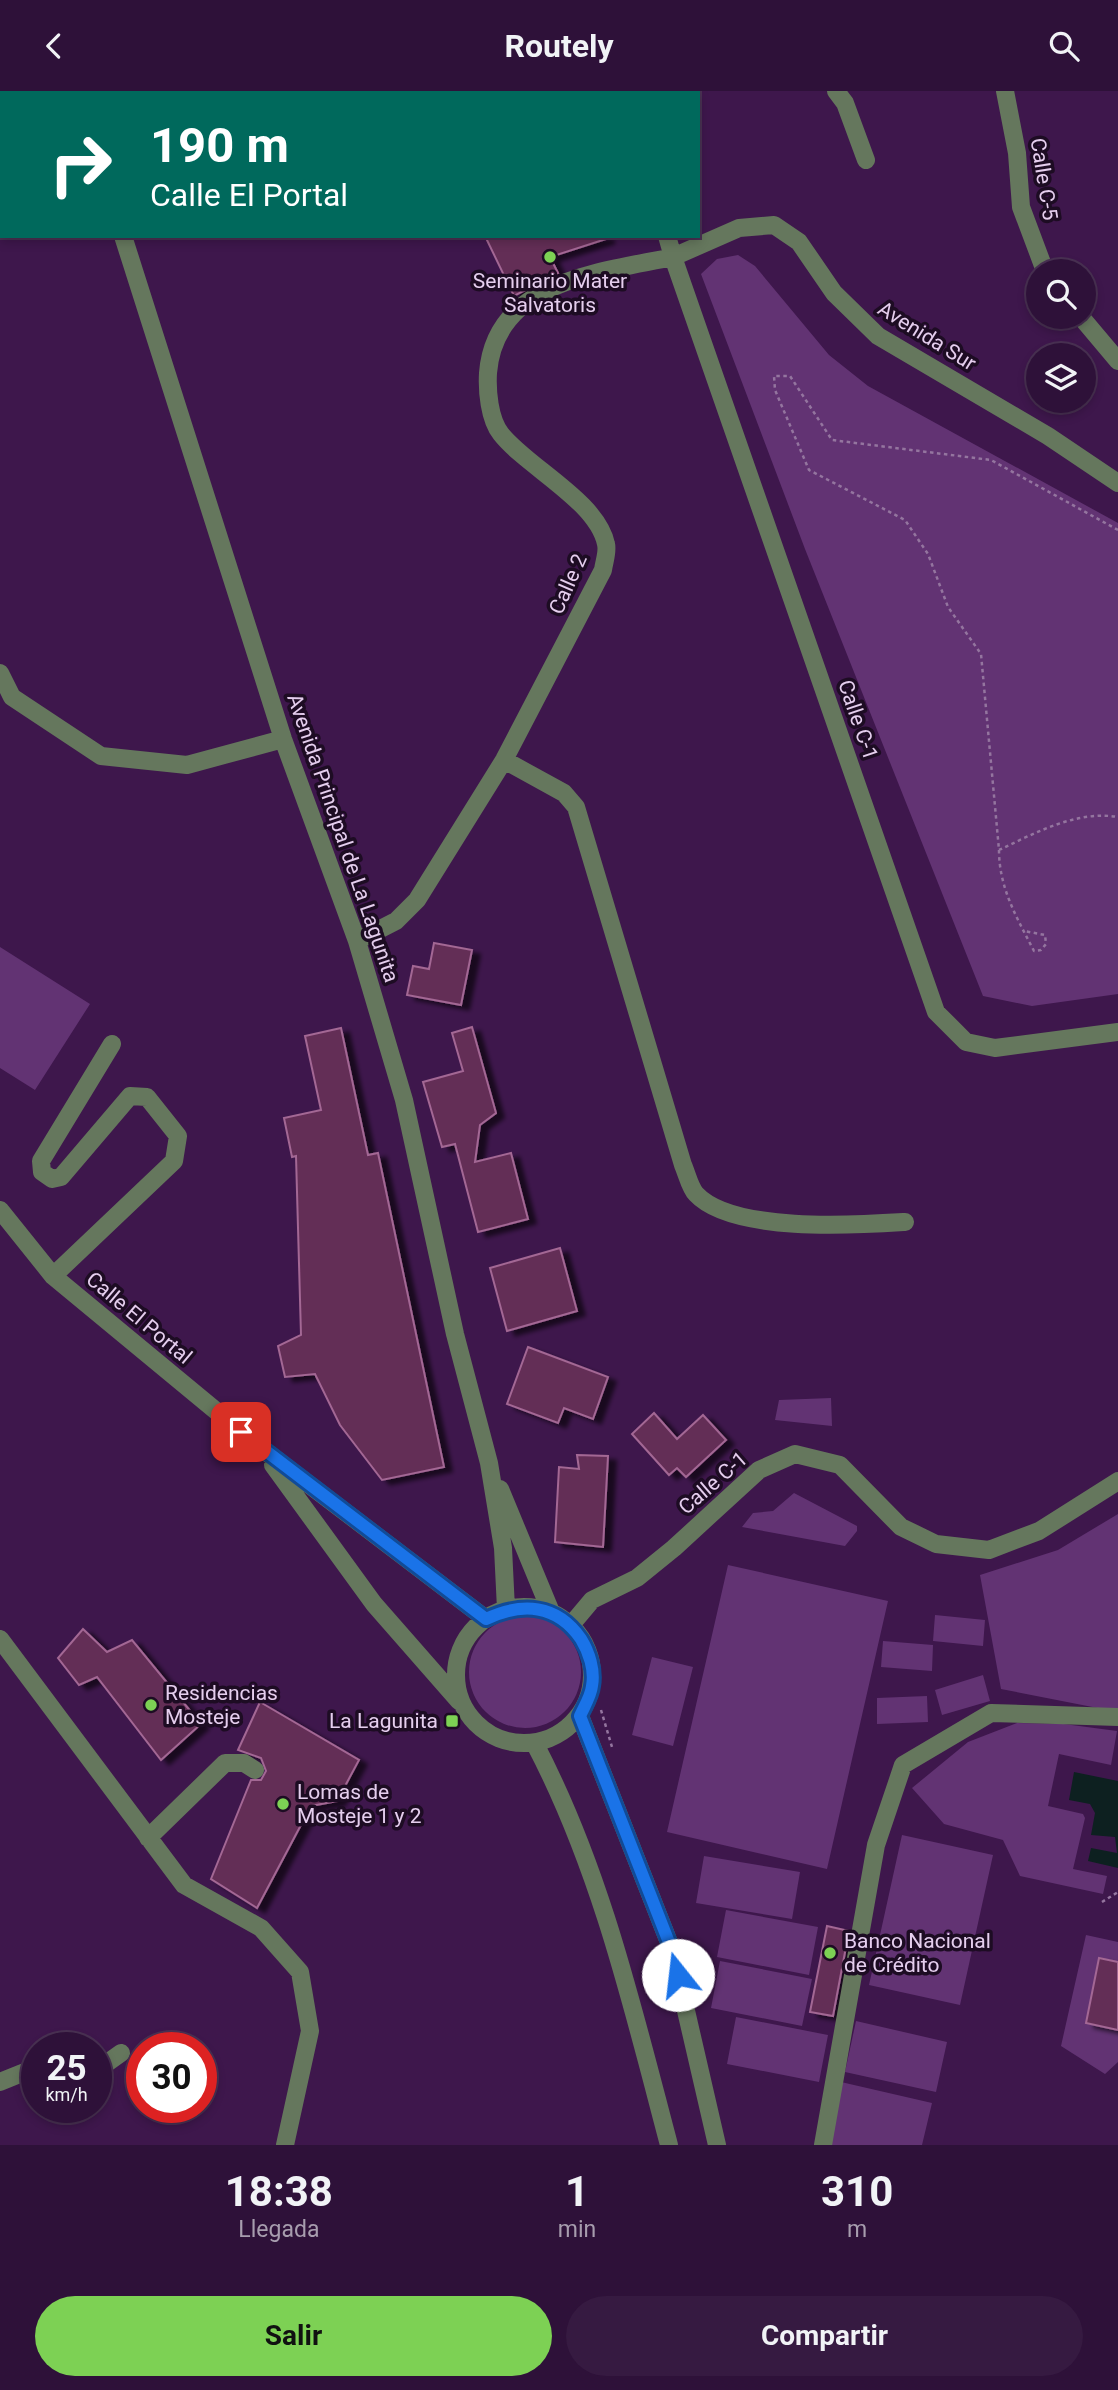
<!DOCTYPE html>
<html lang="es">
<meta charset="utf-8">
<style>
:root{--surface:#2e1139;--page:#361a41;--text:#f1f3f6;--muted:#a79dae;--line:#493153;--accent:#7dd154}
body{margin:0;font-family:Roboto,sans-serif;background:var(--page);color:var(--text);height:100vh;display:flex;flex-direction:column;font-size:26px;white-space:nowrap}
*{box-sizing:border-box;margin:0}
p{font-size:23px;color:var(--muted)}
.icon{flex:none;width:38px;height:38px;fill:none;stroke:currentColor;stroke-width:2;stroke-linecap:round;stroke-linejoin:round}
.map{position:relative;height:2054px;overflow:hidden}
.panel{display:flex;flex-direction:column;background:var(--surface);flex:1}
.panel>*{flex:none}
.top-card{position:absolute;left:0px;top:0px;width:700px;height:147px;box-shadow:0 4px 10px #0003,0 0 0 2px var(--line);background:#00695c;color:#fff;overflow:hidden}
.controls{position:absolute;left:1026px;top:168px;display:grid;gap:14px}
.controls a{display:grid;place-items:center;width:70px;height:70px;border-radius:50%;background:var(--surface);box-shadow:0 4px 10px #0003,0 0 0 2px var(--line);font-size:35px}
.speed{position:absolute;left:21px;top:1941px;display:flex;gap:14px;font-size:35px;font-weight:700;text-align:center}
.speed>*{display:grid;place-content:center;width:91px;height:91px;border-radius:50%;background:var(--surface);box-shadow:0 4px 10px #0003,0 0 0 2px var(--line);line-height:1}
.speed small{font-size:18px;font-weight:400}
.speed .limit{border:10px solid #d22;background:#fff;color:#111}
.pin{position:absolute;display:grid;place-items:center;width:60px;height:60px;color:#fff;margin:-30px;border-radius:14px;box-shadow:0 4px 10px #0006}
.me{position:absolute;width:77px;margin:-38px;rotate:344deg;stroke-linejoin:round;filter:drop-shadow(0 0 5px #0008)}
.turn{display:flex;align-items:center;gap:24px;height:147px;padding:0 35px;font-size:32px}
.turn .icon{width:91px;height:91px;stroke-width:2.5}
.turn b{display:block;font-size:49px;line-height:60px}
.eta{display:flex;justify-content:space-evenly;align-items:center;height:119px;text-align:center}
.eta b{font-size:42px;font-weight:700;line-height:49px}
.button{display:flex;gap:14px;margin-top:auto;padding:14px 35px}
.button a{flex:1;height:80px;border-radius:42px;background:var(--accent);color:#111;font-size:28px;font-weight:700;line-height:80px;text-align:center}
.button a+a{background:var(--page);color:var(--text)}
header{display:flex;justify-content:space-between;align-items:center;height:91px;padding:0 35px;background:var(--surface);font-size:32px;font-weight:700}
.map>svg:first-child{display:block}
.green{fill:#623373}
.water{fill:#0d2020}
.building{fill:#642d57;stroke:#a36794;stroke-width:2;filter:url(#shadow)}
.lines{fill:none;stroke-linecap:round;stroke-linejoin:round}
.path{stroke:#94759f;stroke-width:2.5;stroke-dasharray:3.5 3.5;stroke-linecap:butt}
.minor{stroke:#65775d;stroke-width:18}
.route-casing{stroke:#114b97;stroke-width:18}
.route{stroke:#1a73e8;stroke-width:12}
.poi-dot{fill:#7dd154;stroke:#1d0c23;stroke-width:2.5}
.labels{text-anchor:middle;stroke-width:7;stroke-linejoin:round;paint-order:stroke}
.street-label{font-size:21px;fill:#e5ceee;stroke:#1d0c23}
.poi-label{font-size:21px;fill:#e5ceee;stroke:#1d0c23;text-anchor:start}
</style>
<header><svg class="icon" aria-label="back" viewBox="0 0 24 24"><path d="M15 5l-7 7 7 7"/></svg>Routely<svg class="icon" aria-label="search" viewBox="0 0 24 24"><circle cx="10" cy="10" r="6"/><path d="M15 15l6 6"/></svg></header>
<div class="map">
<svg width="1118" height="2054" viewBox="0 0 1118 2054">
<defs>
<filter id="shadow"><feDropShadow dx="8" dy="4.5" stdDeviation="2" flood-color="#0009"/></filter>
</defs>
<rect width="100%" height="100%" fill="#3e174c"/>
<path class="green" d="M738,164L755,175L829,264L868,295L1118,432V903L1032,915L983,905L805,458L701,183L717,168Z
M0,856L90,913L35,999L0,977Z
M831,1307L832,1335L775,1329L779,1309Z
M794,1402L857,1435V1440L845,1455L742,1436L753,1422L773,1420Z
M1118,1423V1621L1001,1598L980,1484L1058,1459Z
M728,1474L888,1510L827,1778L667,1741Z
M935,1524L985,1529L983,1555L933,1550Z
M469 1581a56 56 0 1 1 112 0a56 56 0 1 1-112 0Z
M883,1550L933,1554L932,1580L881,1576Z
M652,1566L693,1576L673,1655L632,1644Z
M983,1584L990,1610L942,1624L935,1599Z
M927,1605L928,1631L877,1633V1607Z
M1017,1632L1064,1633L1117,1640L1111,1674L1059,1663L1048,1715L1083,1723L1085,1727L1073,1778L1107,1785L1103,1803L1020,1785L1003,1749L944,1733L912,1697L968,1651Z
M902,1744L993,1764L960,1914L869,1894Z
M704,1765L800,1781L792,1828L696,1812Z
M726,1819L818,1836L809,1884L717,1866Z
M1086,1844L1118,1851V1971L1105,1983L1061,1955Z
M720,1870L812,1888L802,1935L711,1917Z
M736,1926L828,1944L819,1991L727,1973Z
M856,1930L947,1951L936,2001L845,1981Z
M841,1991L932,2012L922,2054H827Z"/>
<path class="water" d="M1074,1681L1118,1690V1777L1088,1770L1091,1757L1117,1762L1115,1746L1091,1744L1095,1722L1090,1713L1069,1709Z"/>
<path class="building" d="M485,145H606V148L550,166L558,182L514,205Z
M434,852L472,859L461,914L407,904L413,875L429,878Z
M472,936L496,1022L480,1034L475,1071L511,1062L528,1128L478,1141L455,1053L442,1056L423,991L463,980L452,942Z
M341,937L368,1064L378,1062L444,1376L382,1389L340,1334L315,1283L285,1286L278,1255L301,1244L296,1065L292,1066L284,1027L321,1019L305,945Z
M560,1157L577,1220L507,1240L490,1177Z
M528,1256L608,1286L593,1328L564,1317L558,1332L507,1313Z
M654,1322L677,1348L703,1324L726,1349L686,1386L677,1377L669,1384L632,1343Z
M577,1364L608,1365L603,1456L555,1451L559,1376L579,1378Z
M83,1538L107,1561L132,1549L201,1633L161,1669L97,1586L79,1594L58,1567Z
M260,1611L359,1669L337,1710L311,1715L257,1817L211,1788L251,1689H261L266,1680L261,1667L238,1659Z
M827,1835L849,1840L833,1925L810,1921Z
M1099,1867L1118,1871V1939L1086,1932Z"/>
<g class="lines">
<path class="path" d="M1118,439L991,369L832,349L790,285H774L775,299L809,379L905,429L928,463L948,516L981,563L999,759C1035,742 1077,719 1118,726
M999,759C999,797 1017,827 1034,860L1041,859L1046,853L1045,844L1024,840
M601,1619L612,1656
M1102,1811L1118,1801"/>
<path class="minor" d="M77,0L78,2
M618,0L619,2
M836,0L845,12L866,69
M1005,0L1017,62L1021,116L1045,180
M123,145L283,648L357,850L404,1009L455,1243L489,1372L503,1457L506,1518
M667,145L673,166L739,137L774,134L799,151L834,202L878,245L1048,345L1118,392
M1081,226L1118,270
M0,582L12,606L101,665L187,674L283,648
M504,669L564,702L576,716L683,1074C687,1083 690,1097 696,1103C732,1142 856,1134 905,1131
M357,850L396,830L417,809L504,669L603,479C604,471 608,461 606,453C597,410 527,376 501,343C489,328 487,299 488,282C495,189 602,181 673,166L936,921L966,951L995,957L1118,941
M0,1119L53,1185L261,1357L486,1528
M53,1185L174,1070L178,1045L147,1006L130,1005L61,1086L52,1088L42,1081L41,1070L112,953
M273,1374L374,1513L459,1610
M500,1398L551,1521
M456 1584a68 68 0 1 1 136 0a68 68 0 1 1-136 0Z
M571,1534L592,1509L637,1487L674,1457L759,1379L795,1363L840,1374L901,1436L936,1453L989,1459L1039,1440L1118,1390
M0,1548L184,1794L261,1837L300,1881L310,1940L285,2054
M580,1625L672,1859L717,2054
M535,1653C601,1779 633,1918 669,2054
M148,1747L225,1672H244L255,1679
M96,1972H107L121,1962
M0,1991L37,1976
M823,2054L876,1754L903,1674L991,1622L1118,1626"/>
</g>
<g class="lines">
<defs>
<path id="route" d="M241,1341L486,1528C522,1511 557,1513 581,1548C589,1561 595,1579 592,1595C591,1605 584,1616 580,1625L672,1859L678,1884"/>
</defs>
<use href="#route" class="route-casing"/>
<use href="#route" class="route"/>
</g>
<g class="poi-dot">
<circle cx="550" cy="166" r="7"/>
<circle cx="151" cy="1614" r="7"/>
<rect x="445" y="1623" width="14" height="14" rx="3.5"/>
<circle cx="283" cy="1713" r="7"/>
<circle cx="830" cy="1862" r="7"/>
</g>
<g class="labels">
<g class="street-label">
<text transform="translate(1044 88) rotate(81)" y="7">Calle C-5</text>
<text transform="translate(927 245) rotate(32)" y="7">Avenida Sur</text>
<text transform="translate(568 493) rotate(-66)" y="7">Calle 2</text>
<text transform="translate(858 629) rotate(71)" y="7">Calle C-1</text>
<text transform="translate(343 747) rotate(71)" y="7">Avenida Principal de La Lagunita</text>
<text transform="translate(139 1227) rotate(40)" y="7">Calle El Portal</text>
<text transform="translate(713 1392) rotate(-41)" y="7">Calle C-1</text>
</g>
<g class="poi-label">
<text x="550" y="197" text-anchor="middle">Seminario Mater<tspan x="550" dy="24">Salvatoris</tspan></text>
<text x="165" y="1609">Residencias<tspan x="165" dy="24">Mosteje</tspan></text>
<text x="438" y="1637" text-anchor="end">La Lagunita</text>
<text x="297" y="1708">Lomas de<tspan x="297" dy="24">Mosteje 1 y 2</tspan></text>
<text x="844" y="1857">Banco Nacional<tspan x="844" dy="24">de Crédito</tspan></text>
</g>
</g>
</svg>
<div class="controls">
<a><svg class="icon" aria-label="search" viewBox="0 0 24 24"><circle cx="10" cy="10" r="6"/><path d="M15 15l6 6"/></svg></a>
<a><svg class="icon" aria-label="layers" viewBox="0 0 24 24"><path d="M12 4l9 5-9 5-9-5zM3 14l9 5 9-5"/></svg></a>
</div>
<div class="speed"><div>25<small>km/h</small></div><div class="limit">30</div></div>
<div class="pin" style="left:241px;top:1341px;background:#d93025"><svg class="icon" aria-label="arrive" viewBox="0 0 24 24"><path d="M6 21V4h12l-3 4 3 4H6"/></svg></div>
<svg class="me" style="left:678px;top:1884px" viewBox="-20 -20 40 40"><circle r="19" fill="#fff"/><path d="M0-13L10 11 0 6-10 11z" fill="#1a73e8"/></svg>
<div class="top-card">
<div class="turn"><svg class="icon" aria-label="right" viewBox="0 0 24 24"><path d="M7 20v-9h11M14 6l5 5-5 5"/></svg><div><b>190 m</b>Calle El Portal</div></div>
</div>
</div>
<section class="panel">
<div class="eta">
<div><b>18:38</b><p>Llegada</p></div>
<div><b>1</b><p>min</p></div>
<div><b>310</b><p>m</p></div>
</div>
<div class="button"><a>Salir</a><a>Compartir</a></div>
</section>
